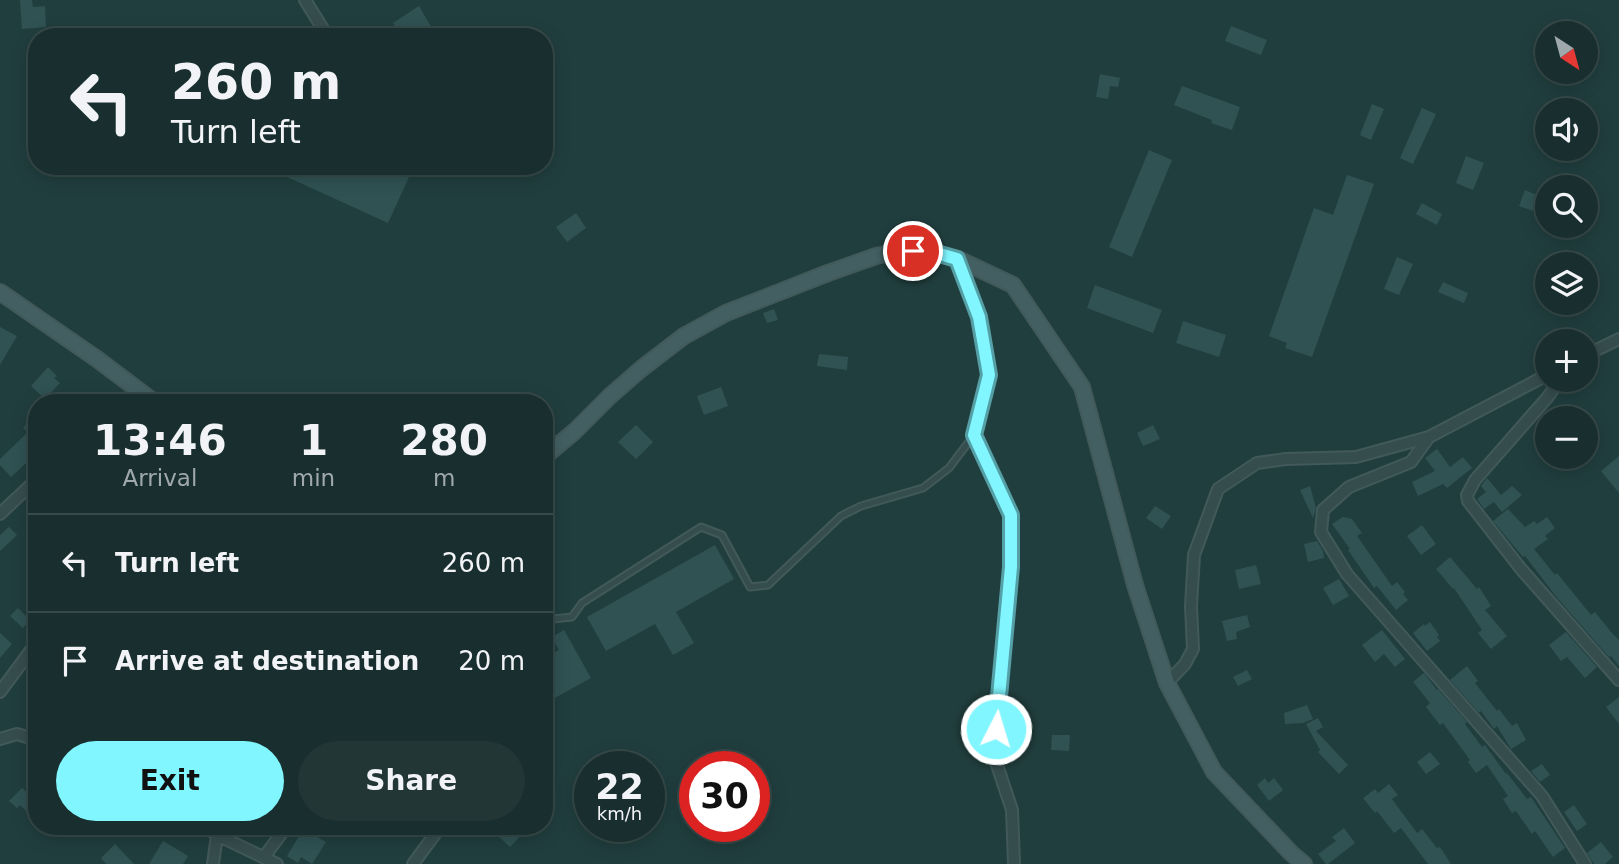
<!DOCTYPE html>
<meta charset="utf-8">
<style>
:root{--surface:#192e2e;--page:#223636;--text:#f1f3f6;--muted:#9fa8aa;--line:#374a4a;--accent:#81f6ff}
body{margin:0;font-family:"DejaVu Sans",sans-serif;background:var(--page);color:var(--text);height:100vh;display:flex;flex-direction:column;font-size:26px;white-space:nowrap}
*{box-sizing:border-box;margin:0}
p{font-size:23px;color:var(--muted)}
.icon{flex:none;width:38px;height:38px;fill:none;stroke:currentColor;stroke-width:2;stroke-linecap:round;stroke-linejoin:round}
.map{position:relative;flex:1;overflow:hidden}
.drawer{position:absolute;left:28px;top:394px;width:525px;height:441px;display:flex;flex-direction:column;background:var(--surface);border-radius:28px;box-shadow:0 4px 18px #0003,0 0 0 2px var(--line)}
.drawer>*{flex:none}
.guide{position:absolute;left:28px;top:28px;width:525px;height:147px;border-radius:28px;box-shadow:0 4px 18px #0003,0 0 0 2px var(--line);background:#192e2e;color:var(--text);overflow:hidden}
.needle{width:46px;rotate:144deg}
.controls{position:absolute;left:1535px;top:21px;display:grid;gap:14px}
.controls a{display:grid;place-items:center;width:63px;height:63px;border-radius:50%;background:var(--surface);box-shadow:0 4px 18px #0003,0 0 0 2px var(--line);font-size:35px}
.speed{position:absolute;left:574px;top:751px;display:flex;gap:14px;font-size:35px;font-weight:700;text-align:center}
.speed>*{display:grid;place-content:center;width:91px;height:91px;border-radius:50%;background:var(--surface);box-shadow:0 4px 18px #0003,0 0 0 2px var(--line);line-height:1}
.speed small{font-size:18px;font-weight:400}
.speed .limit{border:10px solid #d22;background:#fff;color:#111}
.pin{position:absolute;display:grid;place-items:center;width:60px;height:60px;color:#fff;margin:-30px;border:4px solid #fff;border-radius:50%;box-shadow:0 2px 7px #0007}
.me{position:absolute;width:77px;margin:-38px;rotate:5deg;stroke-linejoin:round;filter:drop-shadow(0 0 5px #0008)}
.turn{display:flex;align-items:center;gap:24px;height:147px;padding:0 28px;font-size:32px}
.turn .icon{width:91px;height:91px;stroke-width:2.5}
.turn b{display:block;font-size:49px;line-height:60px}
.eta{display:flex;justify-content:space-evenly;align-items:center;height:119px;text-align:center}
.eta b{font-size:42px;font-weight:700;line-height:49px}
.cta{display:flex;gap:14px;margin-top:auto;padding:14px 28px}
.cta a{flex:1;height:80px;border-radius:42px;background:var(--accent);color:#111;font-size:28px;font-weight:700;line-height:80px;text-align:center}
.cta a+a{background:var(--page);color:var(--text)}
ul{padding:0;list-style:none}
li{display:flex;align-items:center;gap:21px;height:98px;padding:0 28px;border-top:2px solid var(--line)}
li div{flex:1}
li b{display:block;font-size:26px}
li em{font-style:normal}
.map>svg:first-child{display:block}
.building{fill:#305253}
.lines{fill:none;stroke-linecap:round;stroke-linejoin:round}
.lane-casing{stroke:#42595a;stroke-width:9}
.street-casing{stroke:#42595a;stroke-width:14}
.secondary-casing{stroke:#42595a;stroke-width:18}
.lane{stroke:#364d4e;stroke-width:5}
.street{stroke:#364d4e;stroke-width:10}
.secondary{stroke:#435f62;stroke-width:14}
.route-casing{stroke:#54a0a6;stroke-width:18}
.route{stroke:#81f6ff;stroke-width:12}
</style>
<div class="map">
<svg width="1619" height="864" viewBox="0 0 1619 864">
<rect width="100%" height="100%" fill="#213e3e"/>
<path class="building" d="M20,0H32L33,7L45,6L46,27L22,29Z
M419,6L433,30L422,37H402L393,23Z
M1231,26L1267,40L1261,55L1225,41Z
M1100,74L1120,78L1118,87L1110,86L1108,99L1096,97Z
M1182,86L1240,107L1232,130L1211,123L1212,120L1174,105Z
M1372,104L1384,109L1371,140L1360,135Z
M1422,108L1436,114L1413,164L1400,158Z
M1149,150L1172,160L1132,257L1109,247Z
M1466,156L1484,163L1473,190L1456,183Z
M263,166H414L388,223Z
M1347,175L1374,184L1312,357L1285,348L1287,343L1269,336L1314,208L1333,215Z
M1525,190L1539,196L1533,211L1519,206Z
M1422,203L1442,214L1437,225L1416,214Z
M576,213L586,228L567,242L556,227Z
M1397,257L1413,264L1399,295L1384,289Z
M1443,282L1468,293L1464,303L1438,292Z
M1095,285L1162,310L1153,333L1087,308Z
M774,309L778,320L767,323L763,313Z
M1183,321L1226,335L1219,357L1176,343Z
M0,327L17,336L0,365Z
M819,354L848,357L847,370L817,366Z
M48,367L57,376L54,378L60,383L45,399L31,386Z
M721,387L728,406L704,415L697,396Z
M37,413V453L11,477L0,465V459L28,432L23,428Z
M636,425L653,442L636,459L618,442Z
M1153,425L1160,439L1143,446L1137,433Z
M1437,449L1450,467L1463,457L1472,468L1447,488L1443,484L1418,496L1412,482L1435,471L1425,458Z
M1619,456V493L1601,471Z
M1487,478L1501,495L1512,486L1522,495L1502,512L1494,502L1484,509L1477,499L1486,492L1481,486Z
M1310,486L1316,508L1313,518L1300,490Z
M1155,506L1171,516L1162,529L1146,518Z
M1508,509L1525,527L1534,521L1537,524L1547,517L1555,528L1545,536L1548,539L1534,549L1555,575L1557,573L1591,615L1595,612L1612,633L1619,640V666L1611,656L1609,657L1558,599L1525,556L1523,557L1493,521Z
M1343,517L1352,519L1362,533L1357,536L1392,586L1397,582L1405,592L1403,594L1408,600L1396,610L1377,586L1374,588L1348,550L1350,549L1332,524Z
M1422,525L1436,544L1421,555L1407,536Z
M9,527L17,535L0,551V535Z
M1317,541L1323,551L1324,558L1308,562L1304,544Z
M715,545L734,579L676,612L694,643L673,655L655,624L606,651L587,617Z
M1450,557L1477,589L1479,587L1491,606L1485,610L1507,636L1491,649L1478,633L1482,630L1454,588L1453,589L1436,569Z
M1256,565L1261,584L1239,589L1235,570Z
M1339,579L1349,596L1333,605L1323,588Z
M18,608L30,620L23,628L10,616Z
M1247,615L1250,627L1236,632L1237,639L1227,641L1222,621Z
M1430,622L1439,635L1437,637L1440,641L1427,651L1413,633L1424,624L1425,626Z
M564,630L591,678L544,704V658L559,650L552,637Z
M1382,630L1405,659L1395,667L1384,654L1375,662L1362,645Z
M1566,632L1597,667L1585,678L1567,657L1561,661L1549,645Z
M0,633L12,644L0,658Z
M1467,666L1478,681L1475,683L1497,711L1499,709L1512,726L1517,723L1526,740L1511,749L1497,726L1494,729L1481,711L1479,713L1450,680Z
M1247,670L1252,679L1238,686L1233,677Z
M1424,673L1437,690L1438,689L1467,722L1465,724L1482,747L1485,745L1506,774L1507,773L1527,799L1531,797L1565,848L1553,857L1535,831L1532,834L1516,811L1512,813L1503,799L1508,796L1487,765L1476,773L1468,762L1470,760L1443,723L1440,725L1426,707L1430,703L1413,682Z
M1619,697V724L1606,707Z
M1307,705L1313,719L1303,723L1285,724L1284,713Z
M1318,718L1323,727L1316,731L1348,765L1339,774L1318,752L1320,750L1306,724Z
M1052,735H1070L1069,751L1051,750Z
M1430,752L1440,764L1426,774L1417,762Z
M1542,764L1550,775L1540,782L1531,771Z
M1265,778L1268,783L1274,778L1283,790L1269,801L1257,785Z
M1389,784L1398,795L1392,799L1417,833L1422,829L1437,848L1440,847L1451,864H1428L1401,828L1394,833L1377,811L1375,813L1363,798L1375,789L1378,793Z
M22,788L30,795L37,788V822L20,805L17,808L9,801Z
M1574,805L1587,824L1577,831L1564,812Z
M305,826H319L314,835L326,842L312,864L301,857L298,863L287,856Z
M487,826H530L510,847Z
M1344,828L1355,843L1328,864H1326L1318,854L1336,841L1332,837Z
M163,841L188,856L183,864H149Z
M1601,842L1613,857L1605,864H1594L1587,853Z
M115,844L134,864H106L101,858Z"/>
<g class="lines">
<defs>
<path id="lane" d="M544,620L572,617L582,603L701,527L722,535L750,587L768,585L841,516L861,506L923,488L949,468L974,435"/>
<path id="street" d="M305,0L328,37
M958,259L979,317L989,375L974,435L1011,515V567L994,756L1012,810L1014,864
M1586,355L1619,339
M1560,380L1547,398L1475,480L1467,495L1468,501L1521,569L1619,680
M116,402L117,401L151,400L152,402
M1429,437L1411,462L1349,487L1323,510L1321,532L1347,574L1542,796L1585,864
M0,514L37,479
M1167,683L1185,664L1193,649L1191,606L1194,555L1218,489L1257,463L1286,459L1356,457L1429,437L1547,375
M0,692L37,642
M0,739L17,734L37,740
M204,826L217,835L213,864
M215,826L217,835L277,864
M264,857L287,826
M413,864L441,826"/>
<path id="secondary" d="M0,292L97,359L154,402
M544,457L575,431L610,396L641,369L684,336L726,313L828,273L876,256L896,252L929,251L958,259L1013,285L1082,387L1135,585L1167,683L1214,772L1291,853L1304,864"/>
</defs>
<use href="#lane" class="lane-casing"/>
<use href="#street" class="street-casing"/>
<use href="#secondary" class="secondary-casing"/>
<use href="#lane" class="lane"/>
<use href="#street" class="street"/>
<use href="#secondary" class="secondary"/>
</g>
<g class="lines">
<defs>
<path id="route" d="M913,251H929L957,259L979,317L989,375L974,435L1011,515V567L996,729"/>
</defs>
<use href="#route" class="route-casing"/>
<use href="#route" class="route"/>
</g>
</svg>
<div class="controls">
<a><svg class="needle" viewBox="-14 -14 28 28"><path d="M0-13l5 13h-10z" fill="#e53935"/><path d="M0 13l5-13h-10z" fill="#9fa8aa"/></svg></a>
<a><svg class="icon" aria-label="sound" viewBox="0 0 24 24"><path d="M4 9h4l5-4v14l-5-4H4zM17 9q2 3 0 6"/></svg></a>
<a><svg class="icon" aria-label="search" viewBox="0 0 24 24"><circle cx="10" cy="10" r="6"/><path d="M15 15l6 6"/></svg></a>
<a><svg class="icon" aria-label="layers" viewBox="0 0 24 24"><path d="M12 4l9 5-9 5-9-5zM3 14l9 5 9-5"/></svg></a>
<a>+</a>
<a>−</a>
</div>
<div class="speed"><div>22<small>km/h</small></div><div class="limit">30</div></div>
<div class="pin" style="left:913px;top:251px;background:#d93025"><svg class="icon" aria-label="arrive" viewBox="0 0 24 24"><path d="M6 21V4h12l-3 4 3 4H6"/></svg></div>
<svg class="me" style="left:996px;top:729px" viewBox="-20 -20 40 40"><circle r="17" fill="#81f6ff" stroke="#fff" stroke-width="3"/><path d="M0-11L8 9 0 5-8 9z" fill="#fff"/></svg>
<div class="guide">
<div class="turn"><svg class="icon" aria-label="left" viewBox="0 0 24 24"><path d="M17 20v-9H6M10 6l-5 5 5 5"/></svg><div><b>260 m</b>Turn left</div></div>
</div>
<section class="drawer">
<div class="eta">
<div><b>13:46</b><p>Arrival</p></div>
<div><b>1</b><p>min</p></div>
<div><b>280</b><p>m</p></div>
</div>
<ul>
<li><svg class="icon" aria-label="left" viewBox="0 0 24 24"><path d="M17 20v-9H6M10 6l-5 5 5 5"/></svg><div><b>Turn left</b></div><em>260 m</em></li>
<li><svg class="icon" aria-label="arrive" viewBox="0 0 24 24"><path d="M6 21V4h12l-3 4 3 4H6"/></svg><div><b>Arrive at destination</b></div><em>20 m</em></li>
</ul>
<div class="cta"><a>Exit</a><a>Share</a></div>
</section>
</div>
